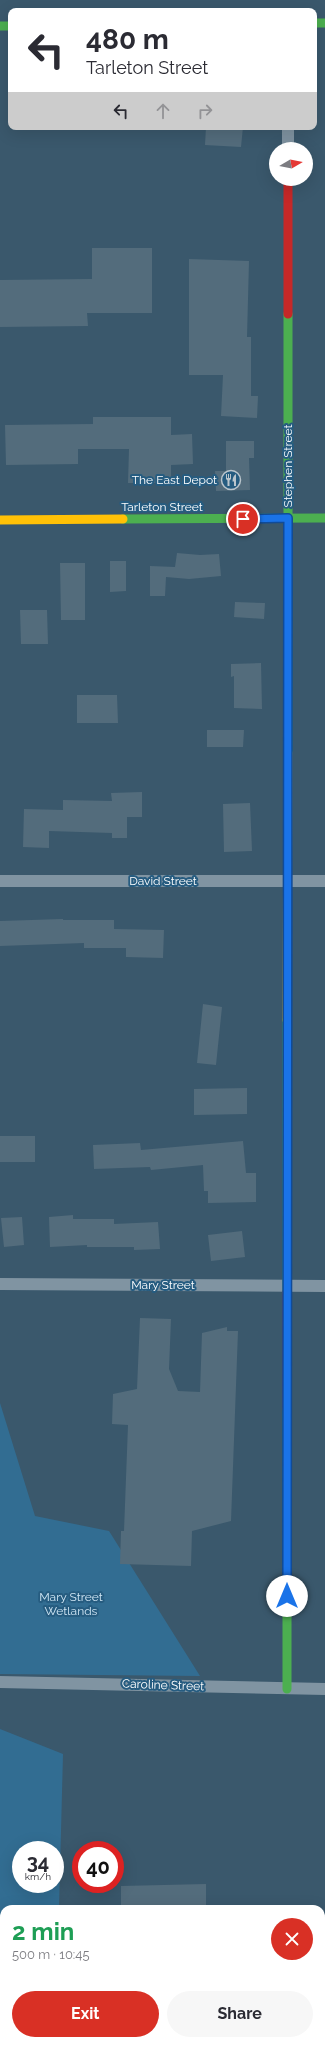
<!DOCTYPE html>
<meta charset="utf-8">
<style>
:root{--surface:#fff;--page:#f7f7f7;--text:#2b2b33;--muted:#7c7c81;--accent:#d93025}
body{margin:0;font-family:Raleway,sans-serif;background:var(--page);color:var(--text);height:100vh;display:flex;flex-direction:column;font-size:15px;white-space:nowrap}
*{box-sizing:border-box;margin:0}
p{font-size:13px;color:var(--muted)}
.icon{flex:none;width:22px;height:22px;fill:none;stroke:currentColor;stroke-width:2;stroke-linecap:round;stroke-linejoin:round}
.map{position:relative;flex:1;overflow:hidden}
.sheet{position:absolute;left:0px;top:1905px;width:325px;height:140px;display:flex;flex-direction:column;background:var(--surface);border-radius:12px 12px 0 0;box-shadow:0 4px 16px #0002}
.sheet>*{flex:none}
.banner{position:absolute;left:8px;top:8px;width:309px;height:122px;border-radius:8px;box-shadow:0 4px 16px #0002;background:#fff;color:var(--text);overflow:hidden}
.needle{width:26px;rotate:80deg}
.buttons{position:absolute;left:269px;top:142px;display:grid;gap:8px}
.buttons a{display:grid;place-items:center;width:44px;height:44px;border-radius:50%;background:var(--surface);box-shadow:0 4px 16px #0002;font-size:20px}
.speed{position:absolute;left:12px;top:1841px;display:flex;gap:8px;font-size:20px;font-weight:700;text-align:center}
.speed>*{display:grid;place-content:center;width:52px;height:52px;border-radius:50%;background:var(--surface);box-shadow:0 4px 16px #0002;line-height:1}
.speed small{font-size:10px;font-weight:400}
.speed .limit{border:6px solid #d22;background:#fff;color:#111}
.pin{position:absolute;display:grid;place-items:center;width:34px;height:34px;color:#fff;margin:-17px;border:2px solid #fff;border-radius:50%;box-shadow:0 1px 4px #0007}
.me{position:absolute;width:44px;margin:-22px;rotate:0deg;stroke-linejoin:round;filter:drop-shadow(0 0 3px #0008)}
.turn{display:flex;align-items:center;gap:14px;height:84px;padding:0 12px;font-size:18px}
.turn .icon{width:52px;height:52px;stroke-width:2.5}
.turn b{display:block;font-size:28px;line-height:34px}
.lanes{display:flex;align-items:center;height:38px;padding:0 12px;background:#0003;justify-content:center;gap:20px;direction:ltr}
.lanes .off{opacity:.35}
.round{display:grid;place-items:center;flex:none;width:42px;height:42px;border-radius:21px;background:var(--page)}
.summary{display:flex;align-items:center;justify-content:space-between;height:68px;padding:0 12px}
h1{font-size:24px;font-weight:700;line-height:30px;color:#1e9e55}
.primary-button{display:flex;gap:8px;margin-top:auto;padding:8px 12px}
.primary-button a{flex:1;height:46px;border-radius:24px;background:var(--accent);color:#fff;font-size:16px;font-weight:700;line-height:46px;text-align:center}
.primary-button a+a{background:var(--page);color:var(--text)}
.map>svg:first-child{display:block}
.green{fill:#326d92;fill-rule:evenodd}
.building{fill:#536c7c}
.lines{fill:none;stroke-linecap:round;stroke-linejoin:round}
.street{stroke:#8094a2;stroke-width:12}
.fast{stroke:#4caf50;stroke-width:9}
.slow{stroke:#ffc107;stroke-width:9}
.jam{stroke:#c62828;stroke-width:9}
.route-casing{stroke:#114b97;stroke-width:10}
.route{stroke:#1a73e8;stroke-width:7}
.labels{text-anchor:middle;stroke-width:4;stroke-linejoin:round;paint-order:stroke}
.street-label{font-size:12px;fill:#fff;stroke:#265c80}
.poi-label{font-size:12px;fill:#fff;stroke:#265c80;text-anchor:end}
.park-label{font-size:12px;fill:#d1e7f5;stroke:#265c80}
</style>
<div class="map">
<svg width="325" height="2045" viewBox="0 0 325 2045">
<rect width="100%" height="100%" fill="#3a586c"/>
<path class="green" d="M0,1403L35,1516L109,1531L200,1676L0,1674Z
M0,1729L63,1754L59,1909H4V2041H55L54,2045H0ZM21,1850H55V1884H21Z"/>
<path class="building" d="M206,127H243L241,147L205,145Z
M92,248H152V313H87L88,326L0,327V280L92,279Z
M189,259L249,261L247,337H251V396H258L257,418L221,416L223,375H189Z
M93,417H171V435L192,434L193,464L171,465V483H128L129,449H78V464L6,465L5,425L93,424Z
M226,441H254V458H249L250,490L216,491L215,471H226Z
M177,553L200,555L219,554L221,576L189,579L166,577L165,596H150V566L175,567Z
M110,561H126V591L110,592Z
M60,563H85V620H61Z
M235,602L265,603L264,619L234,617Z
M20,610H47L48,644H21Z
M261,663L262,709L234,708V676L231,677V664Z
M77,695H117L118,723H77Z
M207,730H244L243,747H207Z
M142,792V817H127V838H112V833L49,831V848L23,847L24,809L63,810V800L112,801L111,793Z
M250,803L252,851L224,852L223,804Z
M63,919V920H114V929L164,930L163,958L126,957V948H84V943L0,946V921Z
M203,1004L222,1007L216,1065L197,1063Z
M247,1088V1114L194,1115V1089Z
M0,1136H35V1162H0Z
M243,1141L246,1173H256V1202L208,1203V1191H204L203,1165L151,1170L150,1167L94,1169L93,1145L140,1143L141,1150Z
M73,1215V1219H114V1224L158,1222L160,1249L134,1250V1247H87V1245L50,1247L49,1217Z
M22,1217L24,1245L4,1247L1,1218Z
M242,1231L245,1257L211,1261L208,1235Z
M140,1318L171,1319L169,1369L178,1391L200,1392L202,1333L227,1327V1331H238L231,1521L192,1531L191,1566L120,1564L121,1531H124L128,1425L112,1424L113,1394L137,1389Z
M206,1884V1909H121V1886Z"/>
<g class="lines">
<path class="street" d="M288,149V127
M0,881H325
M0,1284L325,1286
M0,1682L325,1689"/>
<path class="fast" d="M314,23H325
M0,26H11
M123,519L325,518
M288,753V314
M287,1292V1020
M287,1689V1409"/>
<path class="slow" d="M0,520L123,519
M287,1020L288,753"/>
<path class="jam" d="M288,314V179
M287,1409V1292"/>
</g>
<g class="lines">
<defs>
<path id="route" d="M243,519L288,518L287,1596"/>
</defs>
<use href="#route" class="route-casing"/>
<use href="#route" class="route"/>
</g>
<defs>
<symbol id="restaurant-ring" viewBox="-11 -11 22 22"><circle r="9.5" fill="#265c80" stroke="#bac5cc" stroke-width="1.5"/><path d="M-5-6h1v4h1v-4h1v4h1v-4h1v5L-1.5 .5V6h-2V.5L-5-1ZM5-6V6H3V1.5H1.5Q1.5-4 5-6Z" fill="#bac5cc"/></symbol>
</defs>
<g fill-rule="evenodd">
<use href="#restaurant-ring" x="220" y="469" width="22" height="22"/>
</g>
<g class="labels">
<g class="street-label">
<text transform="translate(288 466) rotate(-90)" y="4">Stephen Street</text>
<text x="162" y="511">Tarleton Street</text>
<text x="163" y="885">David Street</text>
<text x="163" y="1289">Mary Street</text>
<text transform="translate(163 1685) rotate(2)" y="4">Caroline Street</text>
</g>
<g class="poi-label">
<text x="217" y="484">The East Depot</text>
</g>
<g class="park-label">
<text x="71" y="1601">Mary Street<tspan x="71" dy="14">Wetlands</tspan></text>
</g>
</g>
</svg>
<div class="buttons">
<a><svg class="needle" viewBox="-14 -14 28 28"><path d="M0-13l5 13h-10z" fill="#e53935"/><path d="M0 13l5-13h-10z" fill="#7c7c81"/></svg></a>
</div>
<div class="speed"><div>34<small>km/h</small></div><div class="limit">40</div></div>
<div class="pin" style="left:243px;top:519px;background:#d93025"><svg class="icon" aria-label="arrive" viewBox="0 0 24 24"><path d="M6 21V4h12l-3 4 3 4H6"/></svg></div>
<svg class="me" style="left:287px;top:1596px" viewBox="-20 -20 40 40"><circle r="19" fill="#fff"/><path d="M0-13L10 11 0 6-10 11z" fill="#1a73e8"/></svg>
<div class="banner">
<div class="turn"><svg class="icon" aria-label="left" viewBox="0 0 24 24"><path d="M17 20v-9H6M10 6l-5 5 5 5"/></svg><div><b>480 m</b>Tarleton Street</div></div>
<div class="lanes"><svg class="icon" aria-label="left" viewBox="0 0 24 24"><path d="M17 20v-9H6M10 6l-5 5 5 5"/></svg><svg class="icon off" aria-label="ahead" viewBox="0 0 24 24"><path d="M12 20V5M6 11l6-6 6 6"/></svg><svg class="icon off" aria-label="right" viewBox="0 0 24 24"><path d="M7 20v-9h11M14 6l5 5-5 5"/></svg></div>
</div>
<section class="sheet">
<div class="summary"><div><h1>2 min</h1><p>500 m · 10:45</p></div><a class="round" style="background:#d93025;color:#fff"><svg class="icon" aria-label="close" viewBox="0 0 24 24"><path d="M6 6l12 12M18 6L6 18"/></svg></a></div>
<div class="primary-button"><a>Exit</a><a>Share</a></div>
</section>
</div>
